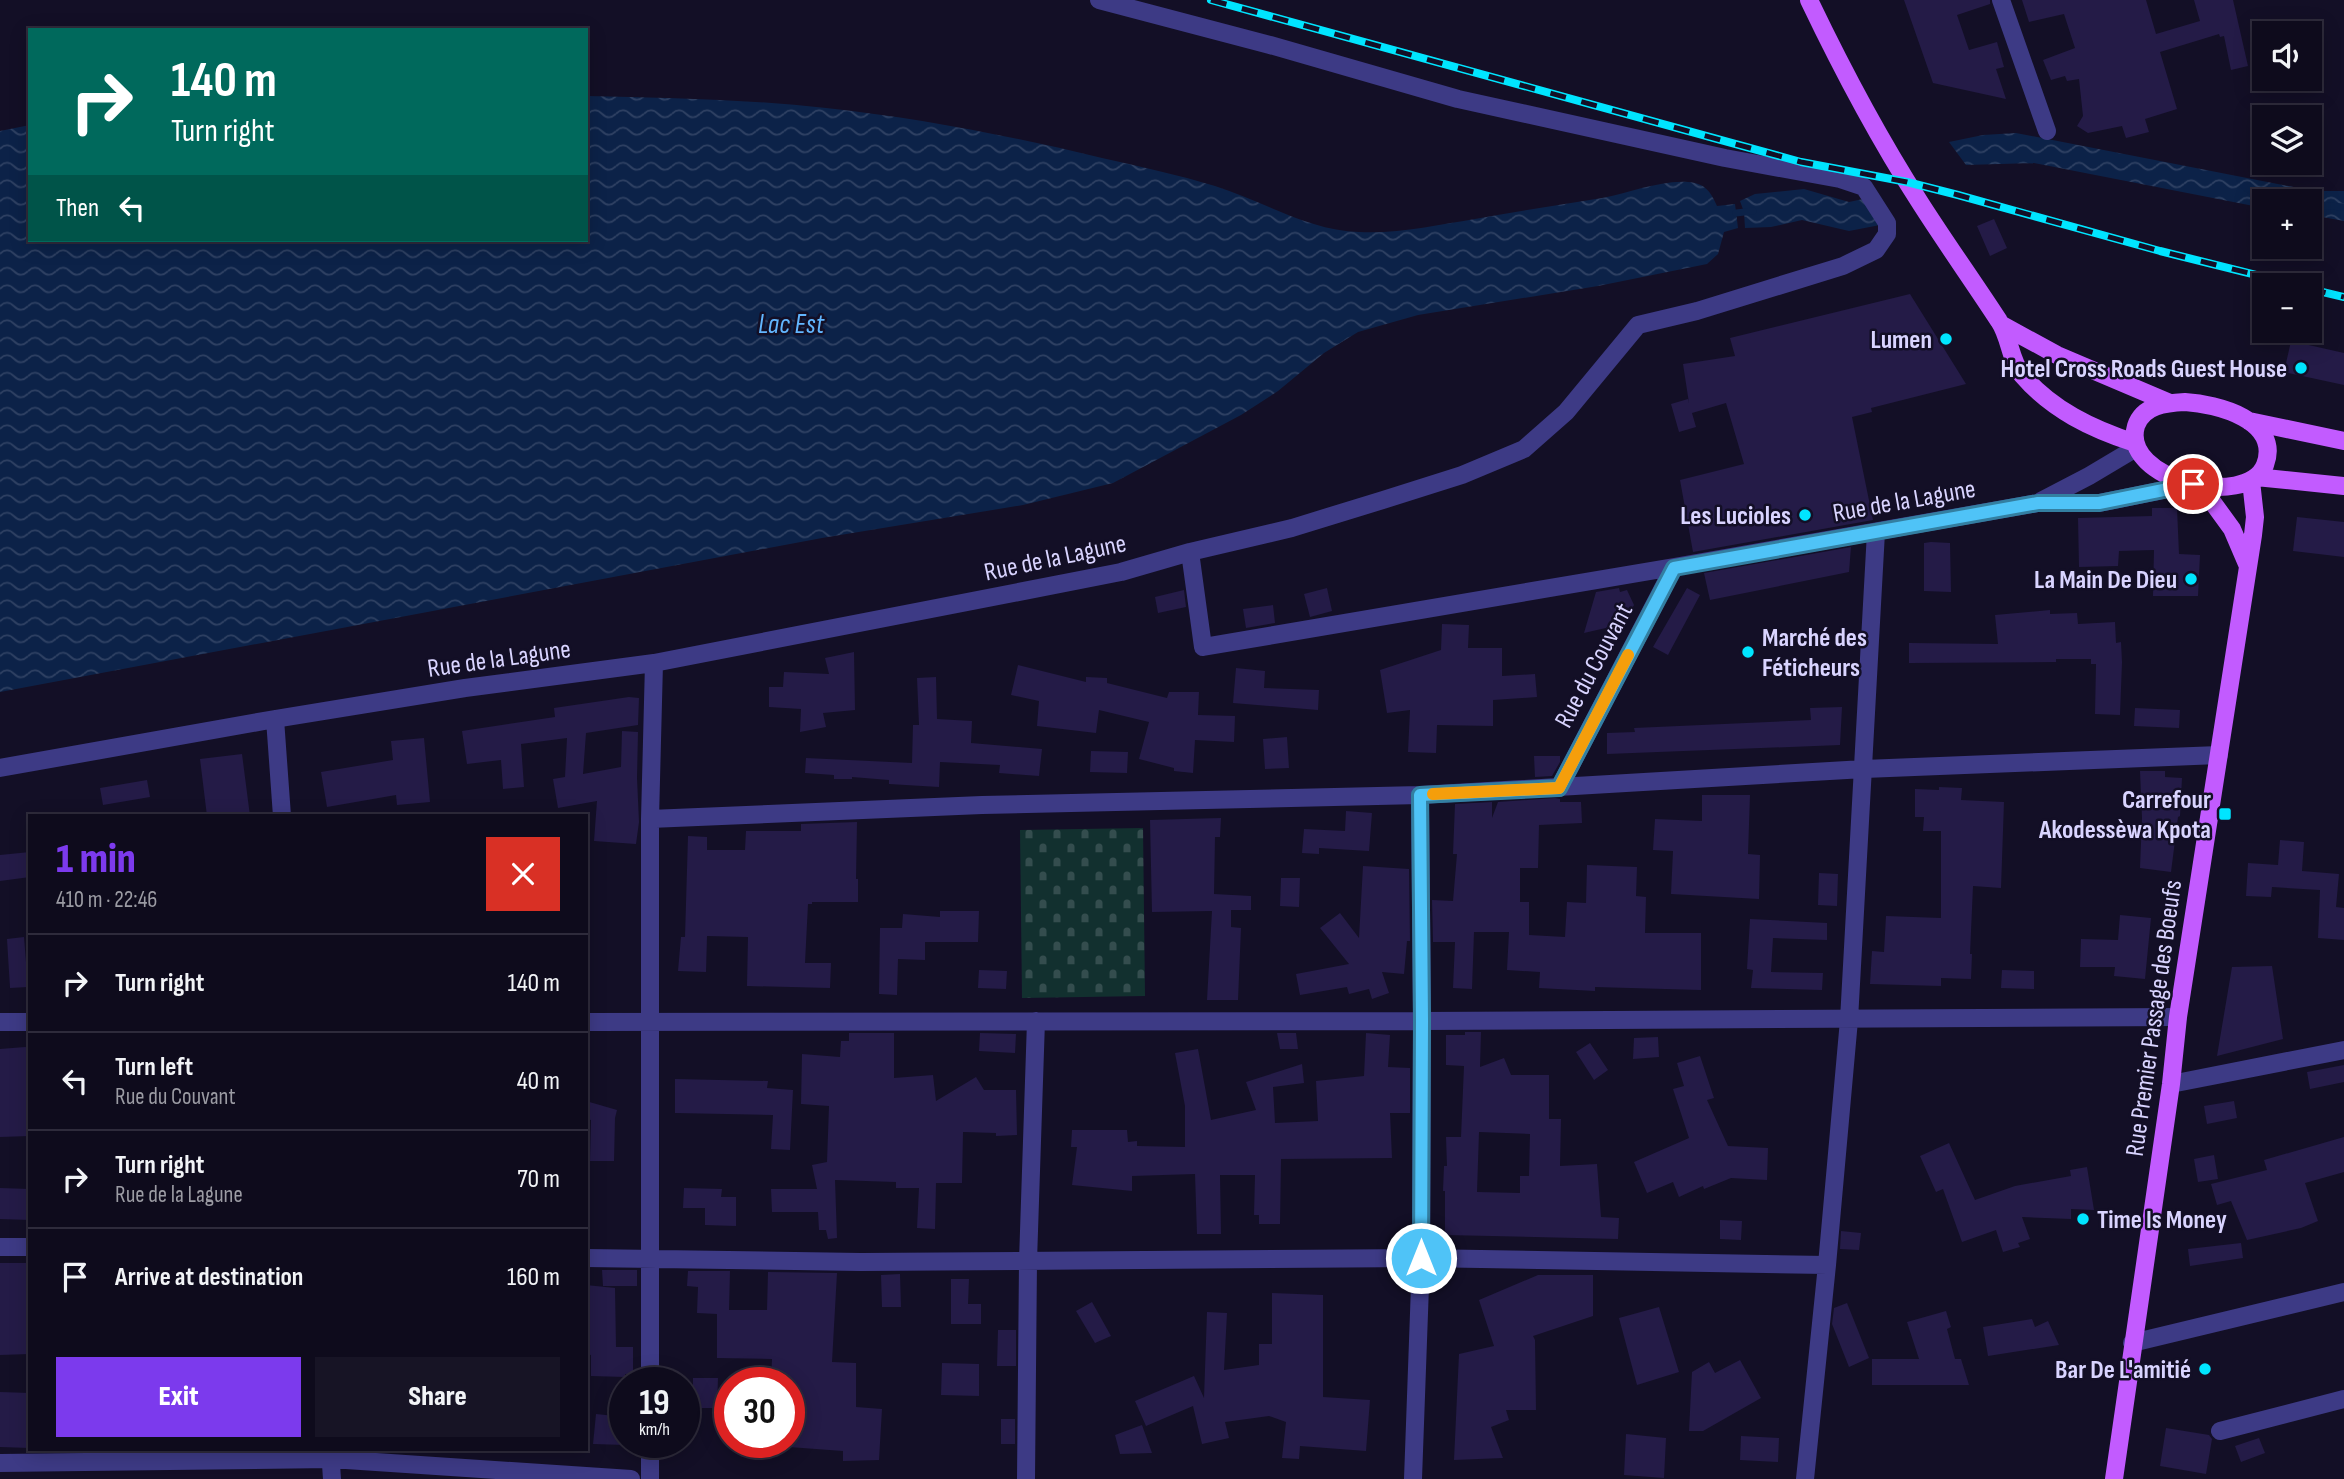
<!DOCTYPE html>
<meta charset="utf-8">
<style>
:root{--surface:#0e0b1c;--page:#171425;--text:#f1f3f6;--muted:#9b9ba3;--line:#2e2b3b;--accent:#7c3aed}
body{margin:0;font-family:"Sofia Sans Condensed",sans-serif;background:var(--page);color:var(--text);height:100vh;display:flex;flex-direction:column;font-size:26px;white-space:nowrap}
*{box-sizing:border-box;margin:0}
p{font-size:23px;color:var(--muted)}
.icon{flex:none;width:38px;height:38px;fill:none;stroke:currentColor;stroke-width:2;stroke-linecap:round;stroke-linejoin:round}
.map{position:relative;flex:1;overflow:hidden}
.side{position:absolute;left:28px;top:814px;width:560px;height:637px;display:flex;flex-direction:column;background:var(--surface);border-radius:0px;box-shadow:0 4px 18px #0003,0 0 0 2px var(--line)}
.side>*{flex:none}
.guide{position:absolute;left:28px;top:28px;width:560px;height:214px;border-radius:0px;box-shadow:0 4px 18px #0003,0 0 0 2px var(--line);background:#00695c;color:#fff;overflow:hidden}
.fabs{position:absolute;left:2252px;top:21px;display:grid;gap:14px}
.fabs a{display:grid;place-items:center;width:70px;height:70px;border-radius:0px;background:var(--surface);box-shadow:0 4px 18px #0003,0 0 0 2px var(--line);font-size:35px}
.speed{position:absolute;left:609px;top:1367px;display:flex;gap:14px;font-size:35px;font-weight:700;text-align:center}
.speed>*{display:grid;place-content:center;width:91px;height:91px;border-radius:50%;background:var(--surface);box-shadow:0 4px 18px #0003,0 0 0 2px var(--line);line-height:1}
.speed small{font-size:18px;font-weight:400}
.speed .limit{border:10px solid #d22;background:#fff;color:#111}
.pin{position:absolute;display:grid;place-items:center;width:60px;height:60px;color:#fff;margin:-30px;border:4px solid #fff;border-radius:50%;box-shadow:0 2px 7px #0007}
.me{position:absolute;width:77px;margin:-38px;rotate:0deg;stroke-linejoin:round;filter:drop-shadow(0 0 5px #0008)}
.turn{display:flex;align-items:center;gap:24px;height:147px;padding:0 28px;font-size:32px}
.turn .icon{width:91px;height:91px;stroke-width:2.5}
.turn b{display:block;font-size:49px;line-height:60px}
.then{display:flex;align-items:center;height:66px;padding:0 28px;background:#0003;gap:14px;font-size:26px}
.round{display:grid;place-items:center;flex:none;width:74px;height:74px;border-radius:0px;background:var(--page)}
.headline{display:flex;align-items:center;justify-content:space-between;height:119px;padding:0 28px}
h1{font-size:42px;font-weight:800;line-height:52px;color:var(--accent)}
.button{display:flex;gap:14px;margin-top:auto;padding:14px 28px}
.button a{flex:1;height:80px;border-radius:0px;background:var(--accent);color:#fff;font-size:28px;font-weight:800;line-height:80px;text-align:center}
.button a+a{background:var(--page);color:var(--text)}
ul{padding:0;list-style:none}
li{display:flex;align-items:center;gap:21px;height:98px;padding:0 28px;border-top:2px solid var(--line)}
li div{flex:1}
li b{display:block;font-size:26px}
li em{font-style:normal}
.map>svg:first-child{display:block}
.cemetery{fill:url(#cemetery-stones)}
.water{fill:url(#water-waves)}
.lines{fill:none;stroke-linecap:round;stroke-linejoin:round}
.stream{stroke:#0c2248;stroke-width:7}
.building{fill:#241b47;fill-rule:evenodd}
.minor{stroke:#3d3a85;stroke-width:18}
.major{stroke:#c25bff;stroke-width:18}
.rail-casing{stroke:#00e5ff;stroke-width:8}
.rail{stroke:#130f26;stroke-width:5;stroke-dasharray:16;stroke-linecap:butt}
.route-casing{stroke:#337fa1;stroke-width:18}
.route{stroke:#4fc3f7;stroke-width:12}
.slow{stroke:#f59e0b;stroke-width:12}
.poi-dot{fill:#00e5ff;stroke:#130f26;stroke-width:2.5}
.labels{text-anchor:middle;stroke-width:5;stroke-linejoin:round;paint-order:stroke}
.poi-label{font-size:26px;font-weight:bold;fill:#d9d4ff;stroke:#130f26;text-anchor:end}
.street-label{font-size:26px;fill:#d9d4ff;stroke:#130f26}
.water-label{font-size:28px;font-style:italic;fill:#62b6ff;stroke:#130f26}
</style>
<div class="map">
<svg width="2344" height="1479" viewBox="0 0 2344 1479">
<defs>
<pattern id="cemetery-stones" width="16" height="16" patternUnits="userSpaceOnUse" patternTransform="scale(1.75)"><rect width="16" height="16" fill="#12302f"/><path d="M2 7V4a2 2 0 0 1 4 0v3zM10 15v-3a2 2 0 0 1 4 0v3z" fill="#344d4e"/></pattern>
<pattern id="water-waves" width="16" height="10" patternUnits="userSpaceOnUse" patternTransform="scale(1.75)"><rect width="16" height="10" fill="#0c2248"/><path d="M0 5q4-4 8 0t8 0" fill="none" stroke="#2f4163"/></pattern>
</defs>
<rect width="100%" height="100%" fill="#130f26"/>
<path class="cemetery" d="M1143,828L1145,996L1022,998L1020,830Z"/>
<path class="water" d="M586,96C666,98 746,99 826,108C919,118 1011,136 1102,158C1139,166 1178,175 1215,186C1263,201 1309,231 1359,232C1398,234 1437,225 1475,219C1518,211 1560,205 1602,198C1630,193 1660,180 1688,182C1705,183 1711,192 1717,206L1735,204L1738,228L1724,232L1718,254L1707,264L1598,286L1418,315L1358,332L1324,353L1278,391L1241,415L1113,483L1023,505L822,538L0,692V131L30,125V240H586Z
M2016,133L2314,191L2311,213L2310,201H2264V208L2034,163L1966,165L1949,142L1983,135Z
M1804,189L1849,202L1863,199L1880,225L1849,231L1802,220L1771,227L1745,228L1744,212L1740,201L1755,194Z
M2319,191H2344V221L2317,216Z"/>
<g class="lines">
<path class="stream" d="M2310,205L2344,207
M1736,213L1753,211"/>
</g>
<path class="building" d="M1904,0H1990V4L1957,15L1969,50L1997,42L2004,67L1996,69L2006,99L1933,83Z
M2022,0H2146L2156,34L2200,21L2194,0H2233L2248,66L2231,70L2224,36L2220,37L2219,34L2160,52L2177,109L2145,119L2149,132L2126,138L2122,126L2088,133L2077,126L2083,116L2079,79L2067,81L2065,76L2051,80L2043,60L2075,48L2064,14L2029,22Z
M1994,219L2007,248L1990,256L1977,226Z
M1910,294L1966,384L1871,408L1872,412L1852,417L1873,520L1693,552L1680,480L1744,464L1726,403L1692,413L1696,427L1679,432L1671,404L1688,399L1689,403L1683,364L1735,356L1730,338Z
M2291,341L2344,353V385L2284,372Z
M2152,508H2177L2179,554L2200,555L2198,596H2153L2154,550L2119,551L2118,566L2079,567L2078,518L2152,516Z
M2297,517L2344,522V557L2293,551Z
M1931,542L1950,543L1951,592L1924,591V543Z
M1851,547L1849,572L1710,600L1704,573Z
M1327,588L1332,611L1310,617L1304,594Z
M1619,588L1620,592L1627,590L1634,605L1623,624L1584,633L1596,592Z
M1687,588L1700,595L1668,655L1653,647Z
M1184,590L1186,607L1158,613L1155,597Z
M1273,605L1275,623L1246,628L1243,609Z
M2050,610V614L2077,613L2078,624L2115,622L2116,643L2121,642L2122,662L2120,715L2095,714L2096,664H2091V659H2056V662L1909,663V643L1998,644L1995,615Z
M1442,624L1469,625L1468,648H1502V676L1535,674L1537,697L1493,700V726L1437,725L1436,753L1408,752L1410,710L1387,713L1380,670L1441,650Z
M854,652L855,710L823,713L826,727L800,732L801,709L769,707V687H783L784,672L829,674L825,658Z
M1018,665L1086,682V677L1107,678V683L1167,698L1169,692H1199L1198,715L1235,716L1234,742L1195,740L1193,773L1174,771V768L1139,759L1149,722L1099,710L1096,733L1037,726L1039,701L1011,695Z
M1236,668L1265,671L1264,688L1319,690L1318,710L1233,703Z
M936,677L937,719L972,721L971,743L1042,749L1039,776L999,773L1000,765L940,762L939,787L889,784V780L852,777V779H834V775L805,773L806,758L912,763L913,725H919L917,678Z
M629,697L639,698L638,725L586,733L583,774L621,767L622,731L638,732L637,778L639,822L636,844L594,841L597,801L558,808L553,779L565,777L567,738L521,744L524,787L503,789L501,760L467,764L462,731L555,717L554,708Z
M1842,707L1840,745L1607,754V733L1635,732L1634,728L1811,720L1810,708Z
M2135,708L2180,710L2179,728L2134,726Z
M1287,737L1289,768L1265,769L1263,739Z
M424,738L430,802L397,805L396,795L327,807L321,772L393,760L391,741Z
M1091,751L1128,752L1127,773L1090,772Z
M242,754L250,816H207L200,759Z
M1534,756H1560V762L1552,776L1535,777Z
M2140,771H2165V777L2182,778L2180,816L2178,817L2171,872L2140,868L2142,818Z
M147,780L150,797L103,805L100,788Z
M1939,787L1962,788L1961,800L2004,802L2001,888L1973,886L1970,954H1972L1971,979L1941,978V986L1870,984L1872,951L1884,952L1886,916L1941,918V831H1923L1924,817H1915V789L1939,790Z
M1702,795H1750L1748,854L1760,855L1759,899L1671,894L1673,851L1653,850L1655,819L1702,821Z
M1555,798L1560,799V802H1581L1582,823L1539,825L1538,868H1520V902H1529V935L1565,937L1567,902L1586,903L1587,865L1637,867L1636,896L1646,897L1645,933H1701V990L1595,987V991L1539,988L1540,972L1507,970L1509,932H1474L1472,989L1453,988L1455,942H1433L1432,900L1453,901L1457,854H1453L1455,804L1492,802V818L1498,802Z
M1346,811L1372,813L1369,851L1319,848V854L1302,853L1304,829L1345,831Z
M1221,818L1220,837H1215L1214,894L1251,896V910H1231V927L1241,928L1238,1000H1207L1212,911L1152,912L1150,820Z
M857,822L856,879H858V902H812V904H808L805,963H831L830,988L747,986L748,937L707,936L706,972L678,971L681,937H685L688,836L707,837V850H745L746,831H801V824Z
M2280,840L2304,842L2302,871L2339,874L2336,907L2344,908V940L2318,938L2320,890L2272,887L2271,897L2246,896L2248,863L2278,865Z
M30,852V877L0,881V855Z
M1363,866L1409,869L1410,941H1407L1404,974L1382,972L1389,993L1372,999L1369,989L1349,994L1347,987L1300,995L1296,974L1349,964L1320,928L1340,913L1359,938Z
M1819,873L1838,874L1837,906L1818,905Z
M1281,878H1300L1299,907L1280,906Z
M940,911H979L978,942H925V960L898,959L897,995L879,994L880,928H902L903,914L940,917Z
M2120,915L2151,918L2145,979L2114,976L2115,967H2080L2081,939L2118,940Z
M1750,919L1827,923V940L1773,938L1771,972L1823,973L1822,990L1751,988L1753,970L1747,969Z
M24,937L28,987L10,988L7,939Z
M2272,966L2283,1039L2217,1056L2232,967Z
M979,970L1007,971L1006,989L978,988Z
M2002,970L2034,971V989L2001,988Z
M1465,1032H1481L1480,1067L1504,1058L1511,1075H1549V1119H1561L1560,1166L1597,1164L1601,1217L1619,1218L1618,1239L1445,1235V1191H1443L1444,1166H1447L1446,1137H1461L1464,1066L1446,1065V1035H1465ZM1479,1132L1530,1134L1529,1176H1520V1193L1477,1192Z
M849,1033H894V1078L933,1075L936,1101L976,1077L984,1090H1016L1017,1135L996,1136V1133L963,1132L962,1183H936L935,1229L917,1228L919,1188H896V1182L835,1180L837,1238L828,1239L826,1230H819L818,1212H772L771,1189H817L812,1165L827,1162L829,1106L801,1104L802,1054L840,1057L841,1041H849Z
M980,1033L1016,1034L1015,1053L979,1051Z
M1277,1033H1296L1298,1049H1280Z
M1366,1033L1390,1035L1388,1067L1410,1068V1113H1390L1392,1158L1281,1159L1280,1224H1259V1215H1254L1255,1175H1220L1221,1234H1197L1195,1174L1132,1176V1191L1072,1185L1077,1147H1071L1072,1130H1127L1128,1142L1137,1141V1146L1185,1147V1106L1175,1053L1198,1049L1211,1120L1256,1110L1246,1082L1302,1064L1304,1083L1273,1087L1275,1123L1318,1121L1316,1081L1364,1076Z
M1658,1037L1659,1057L1633,1059L1634,1038Z
M1590,1043L1608,1070L1594,1080L1576,1052Z
M25,1047L30,1048V1136L0,1137V1049Z
M1700,1056L1714,1098L1707,1100L1728,1146L1768,1148L1767,1180L1731,1178L1704,1189L1703,1186L1679,1197L1673,1182L1647,1193L1634,1162L1689,1138L1673,1089L1684,1086L1677,1063Z
M2344,1065V1082L2310,1089L2307,1072Z
M675,1079L768,1081L767,1088L793,1090L790,1150L771,1149L773,1115L675,1113Z
M586,1101L617,1110L615,1118L614,1161H590L591,1120L586,1119Z
M2234,1101L2237,1118L2207,1124L2204,1106Z
M2344,1137V1172L2305,1183L2318,1221L2301,1228L2247,1240L2231,1201L2217,1205L2211,1184L2267,1170L2264,1160Z
M1949,1143L1975,1200L2015,1186L2071,1176L2070,1170L2087,1167L2094,1210L2071,1209V1219L2022,1217L2030,1239L2018,1243L2020,1247L2003,1252L1996,1230L1962,1242L1943,1189L1936,1192L1920,1156Z
M2214,1155L2218,1179L2198,1182L2194,1159Z
M0,1188L30,1189V1220L0,1219Z
M684,1188L722,1189L721,1197H736V1226L705,1225V1208H683Z
M1720,1220L1742,1221L1741,1240L1720,1239Z
M1841,1231L1861,1233L1859,1250L1840,1249Z
M2241,1243L2243,1258L2190,1266L2188,1249Z
M0,1263H30V1354L0,1355Z
M602,1270H637V1286H603Z
M688,1271H730L729,1310H767L768,1272L837,1273L832,1362L856,1363V1407L882,1409L879,1460L843,1461V1451L789,1447V1382H771L772,1359L717,1358V1314L697,1313L698,1287L687,1286Z
M900,1274L901,1307H882L881,1275Z
M1538,1275H1593V1316L1533,1336L1535,1340L1536,1410H1506L1509,1420L1491,1427L1503,1458L1454,1460L1459,1354L1494,1346L1479,1300Z
M951,1279H969L968,1304H981V1324H951Z
M586,1285L615,1288L616,1347H633V1374H625V1377L591,1376V1355L586,1354Z
M1272,1293L1323,1295V1397L1370,1400L1366,1451L1300,1446L1299,1459L1282,1458L1286,1422L1269,1416L1225,1422L1229,1438L1202,1444L1193,1406L1146,1426L1135,1401L1194,1376L1204,1398L1207,1312L1227,1313L1224,1370L1259,1365V1344H1272Z
M1092,1302L1111,1336L1095,1343L1076,1311Z
M1847,1303L1869,1358L1849,1367L1832,1324L1834,1308Z
M1659,1307L1679,1372L1637,1385L1619,1318Z
M1946,1311L1951,1327L1947,1329L1955,1359H1961L1969,1385H1872V1359H1919L1907,1322Z
M2032,1319L2035,1327L2048,1321L2059,1345L1988,1356L1983,1327Z
M998,1330H1016V1366H997Z
M1740,1360L1761,1398L1703,1431H1689L1692,1372L1709,1362L1715,1373Z
M942,1363L979,1364V1396L941,1395Z
M693,1378H718L717,1408H693Z
M0,1392L30,1393V1448L0,1447Z
M596,1414L625,1417V1445L593,1444Z
M1001,1419H1015V1444H1001Z
M1142,1425L1152,1453L1120,1454L1115,1435Z
M2166,1428L2209,1435L2212,1439L2206,1474L2160,1466Z
M1626,1434L1666,1438L1664,1478L1624,1475Z
M1741,1436L1779,1438L1778,1462L1740,1460Z
M2259,1438L2265,1453L2241,1462L2235,1446Z"/>
<g class="lines">
<path class="minor" d="M1099,0L1270,45L1458,99L1725,158L1840,179L1864,187L1887,223V234L1876,250L1843,266L1697,311L1638,325L1566,412L1524,449L1462,475L1383,500L1292,528L1190,552
M2001,0L2047,131
M2041,501L2089,476L2136,448
M275,719L282,816
M0,768L275,719L465,688L654,663L1121,572L1190,552L1203,647L1674,567L2038,503H2099L2193,484
M1559,788L1674,567
M650,819L982,805L1420,795L1864,769L2219,755
M0,1022H30
M586,1022L1422,1021L2178,1017
M2171,1084L2344,1050
M0,1247H30
M586,1258L861,1262L1421,1258L1827,1265
M2132,1343L2344,1292
M650,1382V819L654,663
M2220,1431L2344,1399
M330,1449L332,1479
M0,1463L331,1459L631,1479
M650,1479V1442
M1026,1479L1028,1261L1036,1021
M1413,1479L1421,1258L1422,1021L1420,795
M1805,1479L1827,1265L1849,1020L1876,532"/>
<path class="major" d="M1809,0C1842,69 1878,137 1919,201C1945,242 1973,281 1999,321C2010,337 2010,360 2022,375C2052,410 2092,429 2135,443
M2002,325L2057,355L2170,403
M2185,402C2216,404 2282,420 2265,465C2247,510 2120,480 2136,426C2143,405 2166,403 2185,402Z
M2249,421L2344,441
M2256,477L2344,486
M2200,485L2232,529L2247,564
M2114,1479L2171,1084L2178,1017L2253,535L2255,517L2251,481"/>
<defs>
<path id="rail" d="M1211,0L1801,162L1907,182L1958,195L2160,251L2297,285
M2310,289L2344,297"/>
</defs>
<use href="#rail" class="rail-casing"/>
<use href="#rail" class="rail"/>
</g>
<g class="lines">
<defs>
<path id="route" d="M1421,1258L1422,1021L1420,795L1559,788L1674,568L2038,503H2099L2193,484"/>
</defs>
<use href="#route" class="route-casing"/>
<use href="#route" class="route"/>
<path class="slow" d="M1433,794L1559,788L1628,655"/>
</g>
<g class="poi-dot">
<circle cx="1946" cy="339" r="7"/>
<circle cx="2301" cy="368" r="7"/>
<circle cx="1805" cy="515" r="7"/>
<circle cx="2191" cy="579" r="7"/>
<circle cx="1748" cy="652" r="7"/>
<rect x="2218" y="807" width="14" height="14" rx="3.5"/>
<circle cx="2083" cy="1219" r="7"/>
<circle cx="2205" cy="1369" r="7"/>
</g>
<g class="labels">
<g class="poi-label">
<text x="1932" y="348">Lumen</text>
<text x="2287" y="377">Hotel Cross Roads Guest House</text>
<text x="1791" y="524">Les Lucioles</text>
<text x="2177" y="588">La Main De Dieu</text>
<text x="1762" y="646" text-anchor="start">Marché des<tspan x="1762" dy="30">Féticheurs</tspan></text>
<text x="2211" y="808">Carrefour<tspan x="2211" dy="30">Akodessèwa Kpota</tspan></text>
<text x="2097" y="1228" text-anchor="start">Time Is Money</text>
<text x="2191" y="1378">Bar De L'amitié</text>
</g>
<g class="street-label">
<text transform="translate(1904 500) rotate(-10)" y="9">Rue de la Lagune</text>
<text transform="translate(1055 557) rotate(-12)" y="9">Rue de la Lagune</text>
<text transform="translate(499 658) rotate(-8)" y="9">Rue de la Lagune</text>
<text transform="translate(1593 665) rotate(-62)" y="9">Rue du Couvant</text>
<text transform="translate(2153 1018) rotate(-82)" y="9">Rue Premier Passage des Boeufs</text>
</g>
<g class="water-label">
<text x="791" y="333">Lac Est</text>
</g>
</g>
</svg>
<div class="fabs">
<a><svg class="icon" aria-label="sound" viewBox="0 0 24 24"><path d="M4 9h4l5-4v14l-5-4H4zM17 9q2 3 0 6"/></svg></a>
<a><svg class="icon" aria-label="layers" viewBox="0 0 24 24"><path d="M12 4l9 5-9 5-9-5zM3 14l9 5 9-5"/></svg></a>
<a>+</a>
<a>−</a>
</div>
<div class="speed"><div>19<small>km/h</small></div><div class="limit">30</div></div>
<div class="pin" style="left:2193px;top:484px;background:#d93025"><svg class="icon" aria-label="arrive" viewBox="0 0 24 24"><path d="M6 21V4h12l-3 4 3 4H6"/></svg></div>
<svg class="me" style="left:1421px;top:1258px" viewBox="-20 -20 40 40"><circle r="17" fill="#4fc3f7" stroke="#fff" stroke-width="3"/><path d="M0-11L8 9 0 5-8 9z" fill="#fff"/></svg>
<div class="guide">
<div class="turn"><svg class="icon" aria-label="right" viewBox="0 0 24 24"><path d="M7 20v-9h11M14 6l5 5-5 5"/></svg><div><b>140 m</b>Turn right</div></div>
<div class="then">Then<svg class="icon" aria-label="left" viewBox="0 0 24 24"><path d="M17 20v-9H6M10 6l-5 5 5 5"/></svg></div>
</div>
<section class="side">
<div class="headline"><div><h1>1 min</h1><p>410 m · 22:46</p></div><a class="round" style="background:#d93025;color:#fff"><svg class="icon" aria-label="close" viewBox="0 0 24 24"><path d="M6 6l12 12M18 6L6 18"/></svg></a></div>
<ul>
<li><svg class="icon" aria-label="right" viewBox="0 0 24 24"><path d="M7 20v-9h11M14 6l5 5-5 5"/></svg><div><b>Turn right</b></div><em>140 m</em></li>
<li><svg class="icon" aria-label="left" viewBox="0 0 24 24"><path d="M17 20v-9H6M10 6l-5 5 5 5"/></svg><div><b>Turn left</b><p>Rue du Couvant</p></div><em>40 m</em></li>
<li><svg class="icon" aria-label="right" viewBox="0 0 24 24"><path d="M7 20v-9h11M14 6l5 5-5 5"/></svg><div><b>Turn right</b><p>Rue de la Lagune</p></div><em>70 m</em></li>
<li><svg class="icon" aria-label="arrive" viewBox="0 0 24 24"><path d="M6 21V4h12l-3 4 3 4H6"/></svg><div><b>Arrive at destination</b></div><em>160 m</em></li>
</ul>
<div class="button"><a>Exit</a><a>Share</a></div>
</section>
</div>
